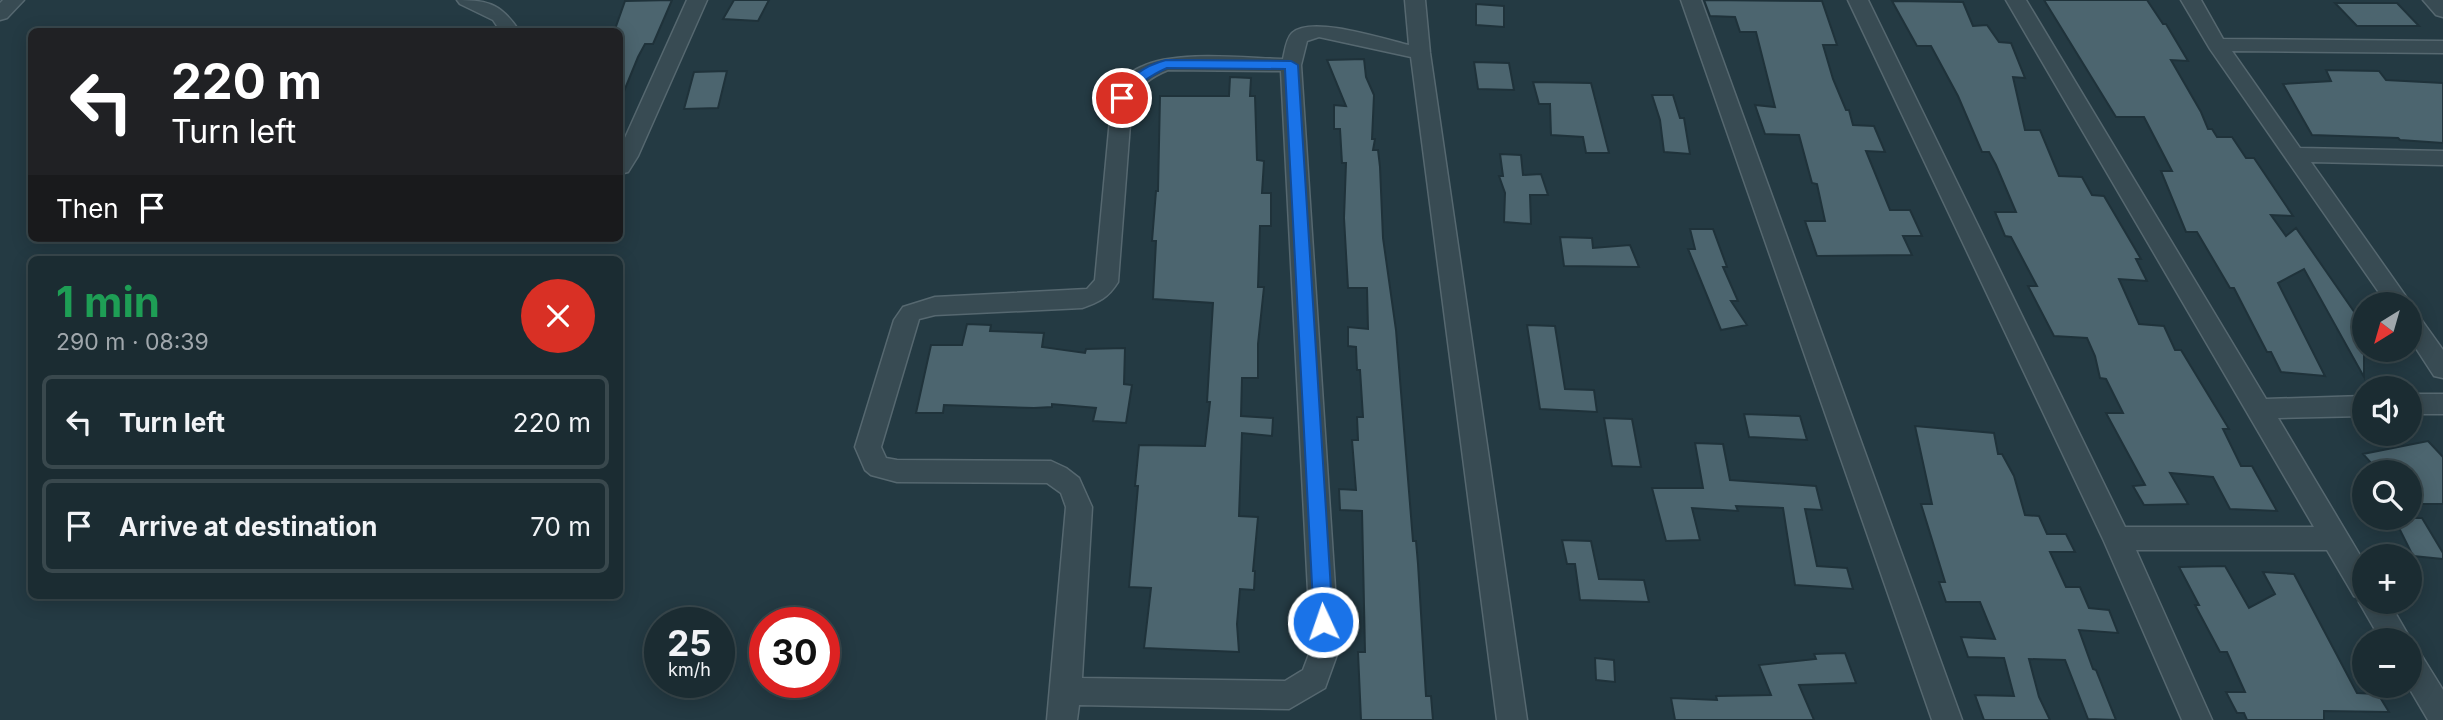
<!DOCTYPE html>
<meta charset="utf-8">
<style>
:root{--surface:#1b2c32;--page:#28383e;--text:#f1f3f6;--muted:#a0a7ac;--line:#39484d}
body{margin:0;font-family:Inter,sans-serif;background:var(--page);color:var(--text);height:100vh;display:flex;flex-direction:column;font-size:26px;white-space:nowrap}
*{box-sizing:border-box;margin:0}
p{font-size:23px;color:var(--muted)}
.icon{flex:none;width:38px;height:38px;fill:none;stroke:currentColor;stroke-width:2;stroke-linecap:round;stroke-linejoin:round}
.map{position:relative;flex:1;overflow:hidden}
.details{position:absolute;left:28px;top:256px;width:595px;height:343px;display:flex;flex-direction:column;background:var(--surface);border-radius:10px;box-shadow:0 4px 18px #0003,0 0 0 2px var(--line)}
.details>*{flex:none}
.guide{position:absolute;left:28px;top:28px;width:595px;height:214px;border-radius:10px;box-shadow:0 4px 18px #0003,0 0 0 2px var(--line);background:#202124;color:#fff;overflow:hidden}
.needle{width:46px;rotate:217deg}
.buttons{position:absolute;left:2352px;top:292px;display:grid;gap:14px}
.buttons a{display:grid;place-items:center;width:70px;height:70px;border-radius:50%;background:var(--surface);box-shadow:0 4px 18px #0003,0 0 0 2px var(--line);font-size:35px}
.speed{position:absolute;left:644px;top:607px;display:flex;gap:14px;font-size:35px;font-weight:700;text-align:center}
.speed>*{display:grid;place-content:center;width:91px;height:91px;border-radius:50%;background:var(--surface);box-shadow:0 4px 18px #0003,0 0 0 2px var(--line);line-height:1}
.speed small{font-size:18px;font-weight:400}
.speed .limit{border:10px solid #d22;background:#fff;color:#111}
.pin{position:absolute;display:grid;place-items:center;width:60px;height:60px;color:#fff;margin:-30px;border:4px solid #fff;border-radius:50%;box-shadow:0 2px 7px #0007}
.me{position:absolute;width:77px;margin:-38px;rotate:357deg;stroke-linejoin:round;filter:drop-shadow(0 0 5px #0008)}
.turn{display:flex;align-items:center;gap:24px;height:147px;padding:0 28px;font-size:32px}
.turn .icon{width:91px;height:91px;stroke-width:2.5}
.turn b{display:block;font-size:49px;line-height:60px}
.then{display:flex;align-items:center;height:66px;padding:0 28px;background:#0003;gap:14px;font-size:26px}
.round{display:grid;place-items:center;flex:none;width:74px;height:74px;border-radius:37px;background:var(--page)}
.headline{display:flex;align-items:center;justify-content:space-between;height:119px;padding:0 28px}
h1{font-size:42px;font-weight:700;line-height:52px;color:#1e9e55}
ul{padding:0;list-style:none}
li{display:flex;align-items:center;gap:21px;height:94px;margin:0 14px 10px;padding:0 14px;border:4px solid var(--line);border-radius:10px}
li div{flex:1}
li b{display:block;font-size:26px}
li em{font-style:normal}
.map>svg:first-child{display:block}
.building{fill:#4c656f;stroke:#1f323a;stroke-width:2}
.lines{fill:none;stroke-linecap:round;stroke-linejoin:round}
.street-casing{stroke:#566870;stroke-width:3}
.street{fill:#384b53;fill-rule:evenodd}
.route{fill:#1a73e8;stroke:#114b97;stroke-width:2}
</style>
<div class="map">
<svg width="2443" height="720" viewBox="0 0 2443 720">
<rect width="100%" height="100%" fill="#243a43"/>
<path class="building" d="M672,0L653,44H645L638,57L620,101V32H614L625,1Z
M734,0H769L758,21L723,19Z
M1704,0L1822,1L1837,45H1823L1833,79L1846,110H1849L1853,125L1874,126L1885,152L1866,151L1890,210H1910L1922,236H1903L1912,255L1817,256L1805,221H1825L1817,184L1812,183L1799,135L1765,134L1755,105L1775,107L1756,32H1740L1735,17L1710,16Z
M2044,0H2147L2163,24H2166L2188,61L2171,60L2201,112L2208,129H2212L2217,137H2232L2246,158H2254L2293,216L2271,215L2286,236L2296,228L2364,326V377L2304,269L2278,283L2325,376L2281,372L2271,352H2267L2234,288H2230L2197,232H2186L2161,171H2172L2144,117H2116Z
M1892,1L1963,2L1973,26L1987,25L1999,42L2011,43L2025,78L2013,77L2025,130H2040L2059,176L2082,177L2092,195L2104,196L2141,259H2136L2147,281L2119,279L2139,324L2164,326L2175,350H2181L2229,429H2223L2241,466H2252L2277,511L2230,509L2213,477L2170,473L2188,504L2144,505L2133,486L2145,485L2106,413H2123L2106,379L2100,378L2095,356L2087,338L2054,336L2028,286H2037L2011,237L2005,236L1995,212H2016L1996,165L1989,152H1982L1958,96L1931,46H1917Z
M2335,3H2397L2419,26H2357Z
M1476,4L1504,6V27L1476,25Z
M1364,59L1366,77L1374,95L1372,139H1375L1373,150H1378L1380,167L1383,238L1396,330L1413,541H1416L1418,564L1426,696H1431L1433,720H1361L1358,652H1365L1362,511L1340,510L1339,489L1356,490L1352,440H1358L1357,417H1363L1360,370H1357L1356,347L1348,346V327L1368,329L1367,288H1348L1344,218L1346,163H1342L1340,129H1334V105L1346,106L1327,60Z
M1474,62L1509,63L1514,90L1478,89Z
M2326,70L2379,71L2386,80L2443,83V143L2400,140L2398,138L2312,135L2283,84L2331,81Z
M727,71L718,108L684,109L694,72Z
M1230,77L1251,78L1250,96H1255L1257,160L1264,161L1262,193H1271V226H1260L1258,287H1264L1258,344V378H1242L1241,416L1273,418L1272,436L1242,433L1239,516L1258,517L1253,571H1255L1254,590L1240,589L1237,624L1239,652L1144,648L1151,588L1129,587L1138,486H1135L1139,445L1205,446L1210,402H1207L1213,303L1153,299L1156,241H1152L1156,191H1158L1160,96H1229Z
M1533,82L1591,83L1609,153H1586L1583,137L1551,135L1550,104H1539Z
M1652,95H1673L1680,118H1684L1690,154L1664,152L1660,120Z
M1500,154L1521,155L1523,175L1541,174L1548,195H1530L1531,224L1504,222L1505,193L1499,176H1503Z
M1690,229H1713L1727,267H1723L1738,301H1731L1747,325L1721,330L1688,249H1695Z
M1560,237L1592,238L1593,248L1630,245L1639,267L1564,266Z
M967,324L991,325L990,331L1044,333L1042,347L1085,353L1086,349L1125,348L1124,384L1132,385L1126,423L1093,421L1096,408L1052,404V407L1034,408L944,405L943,413H916L931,345H962Z
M1527,325L1555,326L1565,389L1594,390L1597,412L1540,409Z
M1744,414L1800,416L1807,440L1749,437Z
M1604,418L1632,419L1641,467L1612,466Z
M1915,426L1994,433L1998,454H2002L2014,476L2025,515L2039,516L2047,534H2066L2075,552H2050L2066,587H2080L2089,608L2109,610L2118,633L2079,630L2093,669L2096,670L2116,720L2088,719L2065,660L2029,659L2039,697L2050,720H1984L1975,695L2014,696L2004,658L1968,657L1961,637L1995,639L1980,602H1946L1939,582H1945L1921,504H1932Z
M2428,441L2443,457V504H2410V472H2379L2363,454Z
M1695,443L1723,444L1730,480L1816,486L1822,510L1805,509L1817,566L1847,568L1853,589L1795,585L1783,508L1736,506L1738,511L1692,508L1700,540L1666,541L1652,488H1703Z
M2394,518H2422L2443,553V559L2413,556Z
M1562,540L1591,541L1599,579L1644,580L1649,602L1580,600L1575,564H1567Z
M2225,566L2249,608L2275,594L2263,572L2294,574L2357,693L2378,694L2389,712L2324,711V720H2247L2244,713H2237L2226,692H2245L2227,652H2220L2195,605H2199L2179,567Z
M1845,653L1856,683L1799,685L1814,720H1675L1671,698L1717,700L1716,696L1771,695L1759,665L1816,659L1814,654Z
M1595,658L1614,660L1615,682L1596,680Z"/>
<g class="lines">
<defs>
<path id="street" d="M3,0H24L7,18L0,20V3Z
M457,0C490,0 502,5 520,32H501L493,20L460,4Z
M687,0H707L638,156L628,172L620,174V149Z
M1405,0H1425L1430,53L1527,720H1497L1411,57L1319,37L1307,41L1301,65L1339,649L1325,688L1289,709L1079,705L1077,720H1047L1066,507L1061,493L1047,483L897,482L871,475L865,470L855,447L894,320L903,307L935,297L1087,289L1095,280L1112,98C1120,85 1127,73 1141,67C1175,50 1244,58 1283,59C1285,51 1286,39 1292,33C1311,15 1384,39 1409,45ZM1168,70L1281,71L1311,649L1303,670L1285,681L1082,678L1092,507L1079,478L1066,468L1051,461L897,460L886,458L881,447L919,319L935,315L1082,308C1099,302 1108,298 1118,282L1132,98C1141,84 1153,76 1168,70Z
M1681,0H1701L1962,720H1932Z
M1848,0H1868L2125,527H2314L2006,0H2026L2266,399L2364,396V416L2278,418L2364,562V602H2389L2411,640L2410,643V640H2381L2359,602L2361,598L2354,596L2327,550H2136L2212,720H2182L2103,539Z
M2181,0H2201L2223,39L2443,41V53L2232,51L2300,148L2443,151V165L2311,162L2407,298L2411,304L2410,306L2387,304L2210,49Z
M2423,0H2443V17L2436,15Z
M2410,312L2418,315L2443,350V378L2434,376L2410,339Z
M2410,394H2443V414H2410Z
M2410,649L2420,653L2443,690V720H2428L2408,686Z"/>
</defs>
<use href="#street" class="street-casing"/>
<use href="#street" class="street"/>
</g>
<path class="route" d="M1166,60L1291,61L1298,65L1333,622L1330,627L1323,630L1317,627L1314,622L1285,69L1167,68C1149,76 1138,84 1127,101H1118L1116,98C1128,78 1143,66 1166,60Z"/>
</svg>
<div class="buttons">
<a><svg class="needle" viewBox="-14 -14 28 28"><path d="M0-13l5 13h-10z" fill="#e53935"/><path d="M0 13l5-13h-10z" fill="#a0a7ac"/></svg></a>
<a><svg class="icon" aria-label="sound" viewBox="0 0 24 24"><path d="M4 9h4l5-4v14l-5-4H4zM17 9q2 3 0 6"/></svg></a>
<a><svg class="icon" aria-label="search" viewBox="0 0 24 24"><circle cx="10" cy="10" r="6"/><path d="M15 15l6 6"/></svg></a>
<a>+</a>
<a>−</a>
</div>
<div class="speed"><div>25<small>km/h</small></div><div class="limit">30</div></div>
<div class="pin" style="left:1122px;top:98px;background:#d93025"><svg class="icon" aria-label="arrive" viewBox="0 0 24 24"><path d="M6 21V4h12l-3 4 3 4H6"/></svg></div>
<svg class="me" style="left:1323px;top:622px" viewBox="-20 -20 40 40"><circle r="17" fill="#1a73e8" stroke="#fff" stroke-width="3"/><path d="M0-11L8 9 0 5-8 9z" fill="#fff"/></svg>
<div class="guide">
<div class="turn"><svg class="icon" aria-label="left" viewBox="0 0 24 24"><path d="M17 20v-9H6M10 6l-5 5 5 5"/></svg><div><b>220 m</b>Turn left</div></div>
<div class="then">Then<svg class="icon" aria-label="arrive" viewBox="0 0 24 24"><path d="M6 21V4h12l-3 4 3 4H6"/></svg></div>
</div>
<section class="details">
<div class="headline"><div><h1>1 min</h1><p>290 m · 08:39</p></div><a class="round" style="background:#d93025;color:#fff"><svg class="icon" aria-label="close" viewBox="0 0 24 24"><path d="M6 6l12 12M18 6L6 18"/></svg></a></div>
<ul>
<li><svg class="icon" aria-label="left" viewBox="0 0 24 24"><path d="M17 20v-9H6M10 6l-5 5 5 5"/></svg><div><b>Turn left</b></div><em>220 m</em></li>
<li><svg class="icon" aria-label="arrive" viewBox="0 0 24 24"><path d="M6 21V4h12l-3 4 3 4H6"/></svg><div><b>Arrive at destination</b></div><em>70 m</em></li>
</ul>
</section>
</div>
